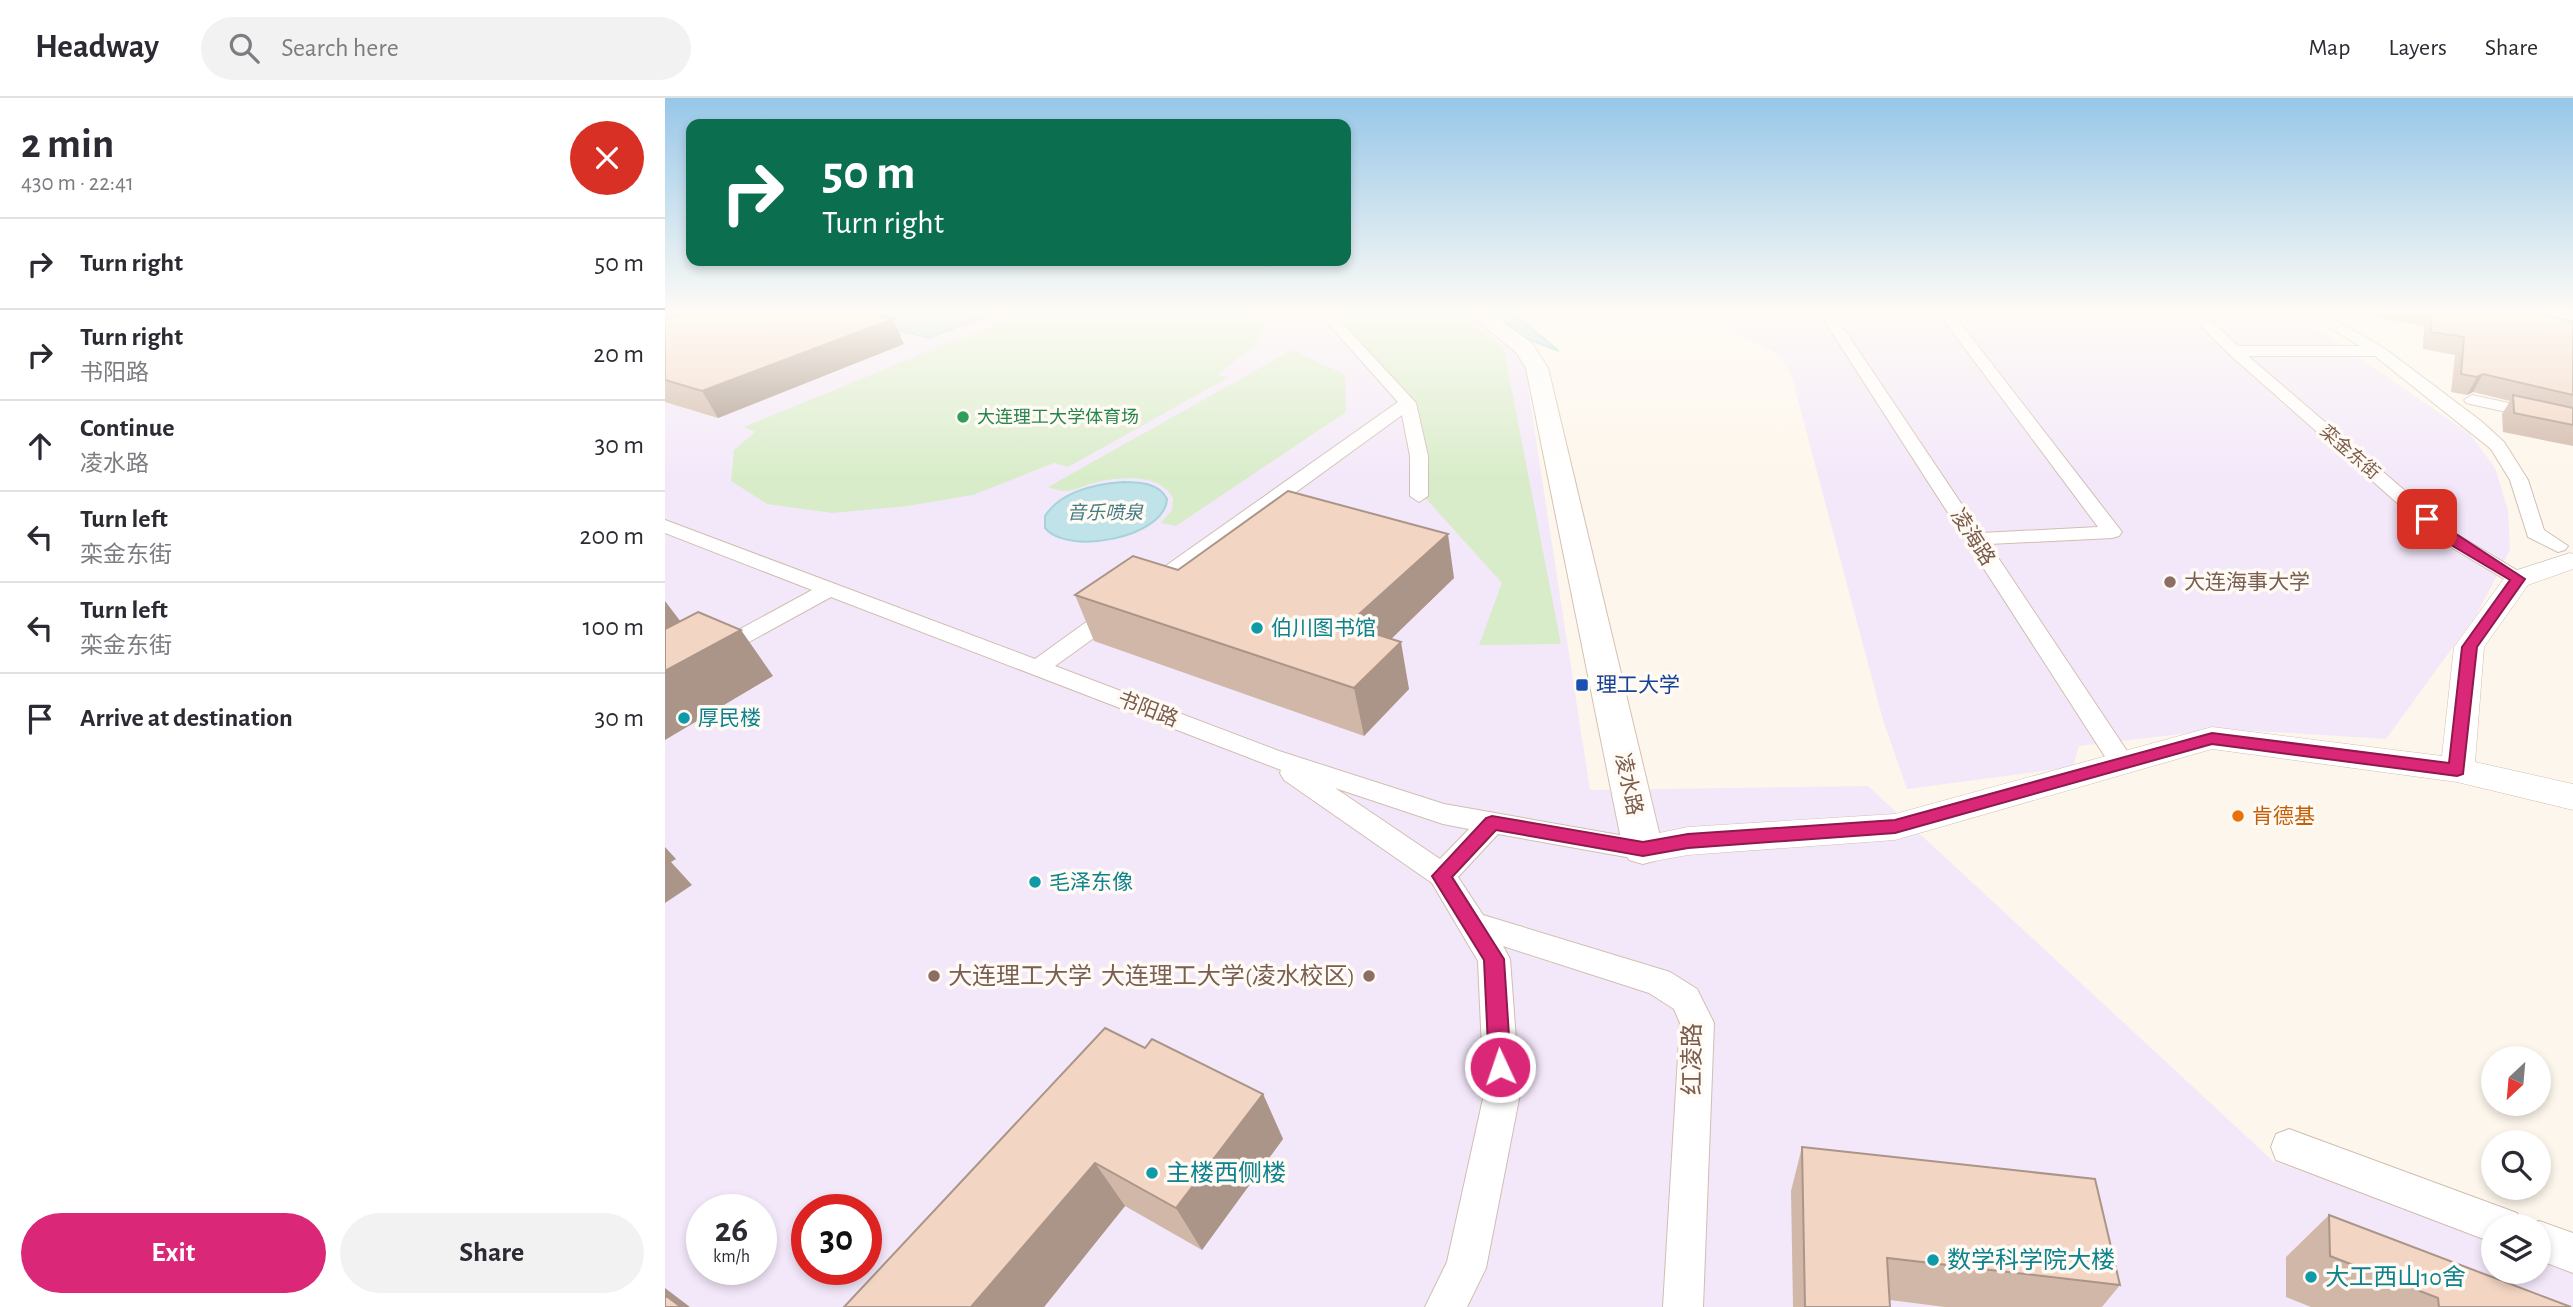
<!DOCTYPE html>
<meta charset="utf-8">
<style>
:root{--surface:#fff;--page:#f2f2f3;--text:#2b2b33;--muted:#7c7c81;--line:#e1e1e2;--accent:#db2777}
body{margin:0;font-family:"Alegreya Sans","Noto Sans SC",sans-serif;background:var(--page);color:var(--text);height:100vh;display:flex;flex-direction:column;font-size:26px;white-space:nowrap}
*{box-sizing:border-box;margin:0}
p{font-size:23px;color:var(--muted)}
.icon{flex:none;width:38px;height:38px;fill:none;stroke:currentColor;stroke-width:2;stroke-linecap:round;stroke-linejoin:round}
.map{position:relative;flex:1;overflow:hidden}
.side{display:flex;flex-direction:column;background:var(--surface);width:665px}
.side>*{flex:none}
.top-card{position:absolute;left:21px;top:21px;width:665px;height:147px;border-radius:14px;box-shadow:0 4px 10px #0003;background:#0b6e4f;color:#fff;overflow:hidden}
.needle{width:46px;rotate:206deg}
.fabs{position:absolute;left:1816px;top:948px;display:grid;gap:14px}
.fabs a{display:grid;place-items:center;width:70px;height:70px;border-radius:50%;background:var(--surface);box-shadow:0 4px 10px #0003;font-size:35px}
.speed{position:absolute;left:21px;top:1096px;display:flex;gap:14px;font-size:35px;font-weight:700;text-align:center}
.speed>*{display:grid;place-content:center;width:91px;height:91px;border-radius:50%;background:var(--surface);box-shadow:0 4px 10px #0003;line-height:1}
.speed small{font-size:18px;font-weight:400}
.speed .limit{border:10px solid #d22;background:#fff;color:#111}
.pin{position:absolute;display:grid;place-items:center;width:60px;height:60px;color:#fff;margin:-30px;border-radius:14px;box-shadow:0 4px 10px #0006}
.me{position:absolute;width:77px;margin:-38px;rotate:357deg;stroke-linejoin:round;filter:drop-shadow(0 0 5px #0008)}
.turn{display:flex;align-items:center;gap:24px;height:147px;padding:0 21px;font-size:32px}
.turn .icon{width:91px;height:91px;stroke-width:2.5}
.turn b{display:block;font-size:49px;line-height:60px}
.round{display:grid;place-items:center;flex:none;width:74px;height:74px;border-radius:37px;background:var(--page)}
.headline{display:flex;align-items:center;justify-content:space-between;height:119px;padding:0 21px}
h1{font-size:42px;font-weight:700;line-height:52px}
.button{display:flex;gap:14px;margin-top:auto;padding:14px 21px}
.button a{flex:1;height:80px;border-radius:42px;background:var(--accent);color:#fff;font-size:28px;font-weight:700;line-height:80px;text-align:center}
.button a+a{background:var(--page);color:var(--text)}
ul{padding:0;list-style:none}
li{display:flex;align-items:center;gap:21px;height:91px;padding:0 21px;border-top:2px solid var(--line)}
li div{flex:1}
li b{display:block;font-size:26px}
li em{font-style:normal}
header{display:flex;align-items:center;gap:42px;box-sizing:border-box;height:98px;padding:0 35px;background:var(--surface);border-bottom:2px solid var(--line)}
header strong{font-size:33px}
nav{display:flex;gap:38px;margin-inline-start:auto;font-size:24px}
.search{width:490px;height:63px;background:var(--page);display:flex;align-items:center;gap:18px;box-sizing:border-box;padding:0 24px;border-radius:38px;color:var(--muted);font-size:26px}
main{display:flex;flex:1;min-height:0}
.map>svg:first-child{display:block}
.education{fill:#f3e8fa;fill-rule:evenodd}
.green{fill:#d8ecc9}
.water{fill:#bfe3e8;stroke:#a5d3da;stroke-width:2}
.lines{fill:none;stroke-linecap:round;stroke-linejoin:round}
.minor-casing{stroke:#d1beb0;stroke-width:2}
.tertiary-casing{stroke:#d1beb0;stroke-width:1}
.secondary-casing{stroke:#d6c0b0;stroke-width:2}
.minor{fill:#fff;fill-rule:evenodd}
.tertiary{fill:#fff;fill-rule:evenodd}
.secondary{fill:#fff;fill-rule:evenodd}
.wall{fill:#d1b7a8}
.shaded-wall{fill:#aa9588}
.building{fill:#f3d5c3;stroke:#aa9588;stroke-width:2}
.route{fill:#db2777;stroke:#8e194d;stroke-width:2}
.leisure-dot{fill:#2e9e5b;stroke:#fffaf3;stroke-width:2.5}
.education-dot{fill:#8d6e63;stroke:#fffaf3;stroke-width:2.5}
.culture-dot{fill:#0f9aa8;stroke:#fffaf3;stroke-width:2.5}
.transit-dot{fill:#1a4fb4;stroke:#fffaf3;stroke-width:2.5}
.food-dot{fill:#e8710a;stroke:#fffaf3;stroke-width:2.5}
.labels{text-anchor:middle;stroke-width:7;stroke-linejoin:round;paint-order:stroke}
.far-leisure-label{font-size:18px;fill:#27864d;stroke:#fffaf3;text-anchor:start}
.far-street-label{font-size:18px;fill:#7a5c4d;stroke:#fffaf3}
.far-water-label{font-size:19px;font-style:italic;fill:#437c86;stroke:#fffaf3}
.street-label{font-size:21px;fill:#7a5c4d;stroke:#fffaf3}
.education-label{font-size:21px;fill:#785e54;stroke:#fffaf3;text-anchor:start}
.culture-label{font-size:21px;fill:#0d838f;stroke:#fffaf3;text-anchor:start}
.transit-label{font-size:21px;fill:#164399;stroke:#fffaf3;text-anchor:start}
.food-label{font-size:21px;fill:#c56008;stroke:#fffaf3;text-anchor:start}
.near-education-label{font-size:24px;fill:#785e54;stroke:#fffaf3;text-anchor:start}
.near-street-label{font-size:24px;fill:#7a5c4d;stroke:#fffaf3}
.near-culture-label{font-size:24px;fill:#0d838f;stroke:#fffaf3;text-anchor:start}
</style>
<header>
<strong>Headway</strong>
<div class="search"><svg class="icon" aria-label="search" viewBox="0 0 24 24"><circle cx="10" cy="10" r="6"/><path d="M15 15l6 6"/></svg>Search here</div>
<nav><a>Map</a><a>Layers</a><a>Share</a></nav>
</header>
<main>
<section class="side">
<div class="headline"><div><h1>2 min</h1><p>430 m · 22:41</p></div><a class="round" style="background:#d93025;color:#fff"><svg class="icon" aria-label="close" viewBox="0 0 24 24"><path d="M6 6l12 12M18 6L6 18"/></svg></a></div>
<ul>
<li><svg class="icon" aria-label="right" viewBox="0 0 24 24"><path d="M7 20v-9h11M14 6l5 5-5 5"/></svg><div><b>Turn right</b></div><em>50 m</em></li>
<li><svg class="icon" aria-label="right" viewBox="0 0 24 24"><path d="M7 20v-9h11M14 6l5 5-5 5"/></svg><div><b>Turn right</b><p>书阳路</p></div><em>20 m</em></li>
<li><svg class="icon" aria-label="ahead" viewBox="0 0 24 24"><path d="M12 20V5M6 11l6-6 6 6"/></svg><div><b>Continue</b><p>凌水路</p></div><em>30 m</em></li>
<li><svg class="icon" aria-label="left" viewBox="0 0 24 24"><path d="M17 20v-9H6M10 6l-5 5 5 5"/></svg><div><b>Turn left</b><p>栾金东街</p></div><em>200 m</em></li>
<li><svg class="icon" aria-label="left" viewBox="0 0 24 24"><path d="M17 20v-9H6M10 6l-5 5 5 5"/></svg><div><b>Turn left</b><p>栾金东街</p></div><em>100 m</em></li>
<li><svg class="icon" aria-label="arrive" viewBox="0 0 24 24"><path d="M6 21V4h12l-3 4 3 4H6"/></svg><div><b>Arrive at destination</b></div><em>30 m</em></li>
</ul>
<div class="button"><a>Exit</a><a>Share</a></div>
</section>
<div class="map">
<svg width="1908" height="1209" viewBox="0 0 1908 1209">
<rect width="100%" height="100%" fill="#fdf6ec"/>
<path class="education" d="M0,213H801L850,251L860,271L925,692L1203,688L1608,1063L1829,1143V1174H1874V1160L1908,1172V1209H0ZM37,1111H96V1171H37ZM142,1111H201V1171H142Z
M1027,213H1626L1805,336L1830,370L1843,412L1845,452L1812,516L1721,641L1558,631L1414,648L1408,669L1242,691L1218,622L1126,276L1113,256Z"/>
<path class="green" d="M362,213H587L600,227L590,246L552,277L564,279L403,369L389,365L308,397L243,408L167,415L102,406L66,383L69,352L90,334L79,329Z
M659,213H793L839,252L896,546L814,547L837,485L754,393L743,305Z
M627,252L680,277L681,314L511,428L496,425L507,412L508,401C497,375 456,379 432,384C422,386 410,393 400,393C395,393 388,391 383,389Z"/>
<path class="water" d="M157,213H332L264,240Z
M828,213H845L894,253L858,239Z
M458,384C475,384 494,385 502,401C500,440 402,458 380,430V418C396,393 431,386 458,384Z"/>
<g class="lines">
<defs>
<path id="minor" d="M652,213H666L751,305L763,358V398L754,404L745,398V358L737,317L491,496H475L472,491L475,486L733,304Z
M1153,213H1167L1316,435L1433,429L1272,213H1286L1457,434L1454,438L1447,440L1324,446L1470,665L1466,671L1457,674L1448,671Z
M1521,213H1536L1573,248H1695L1637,213H1654L1719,250L1816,323L1839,344L1863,382L1879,432L1903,448L1900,452L1893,454L1863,439L1845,382L1826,351L1710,258H1583L1788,434L1860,477L1864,481L1860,485H1846L1774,442L1564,256Z
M1868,213L1908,216V224L1870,216Z
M1807,297L1908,319V329L1801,305L1799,302Z
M0,422L370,561L442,509H458L461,514L458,519L390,568L614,653L779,706L988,743L992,751L988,759L978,762L833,736L793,779L818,817L1005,874L1032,891L1049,925L1038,1209H998L1015,925L1009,911L984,895L838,848L845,861L855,996L821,1170L802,1209H760L782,1164L819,996L813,863L767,785L619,682L615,675L616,672L166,499L0,590V572L147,492L0,435ZM670,690L778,726L804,731L775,761Z
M1624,1031L1852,1115L1857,1129H1829V1145L1611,1062L1606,1049L1611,1036Z
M1874,1123L1908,1135V1175L1874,1162V1129H1860Z"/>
<path id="tertiary" d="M1905,455L1908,456V471L1863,487L1819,549L1810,664L1908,686V712L1792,684L1547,651L1230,742L1023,757L978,765L965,761L960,751L965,741L1023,729L1230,716L1547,629L1777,658L1789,549L1843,475Z"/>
<path id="secondary" d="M800,213H822L867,245L883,270L998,751L992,762L978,766L964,762L958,751L861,270L851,254Z"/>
</defs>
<use href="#minor" class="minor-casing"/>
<use href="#tertiary" class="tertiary-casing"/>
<use href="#secondary" class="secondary-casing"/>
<use href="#minor" class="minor"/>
<use href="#tertiary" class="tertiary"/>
<use href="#secondary" class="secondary"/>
</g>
<path class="wall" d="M1677,213H1883L1881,218L1908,223V348L1838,334L1837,316L1845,303L1808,294L1802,297L1786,294L1790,257L1758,251L1759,228Z
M0,221L239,246L53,320L0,304Z
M789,480L726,541L744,591L699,638L429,543L410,497Z
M480,950L598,996L618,1041L537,1152L460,1108L379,1209H179Z
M1137,1049L1455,1187L1437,1209H1280L1225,1202V1209H1128L1126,1093Z
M1664,1117L1906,1209H1646L1621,1199V1159Z"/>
<path class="shaded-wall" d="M228,221L239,246L53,320L37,293Z
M1818,276L1808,294L1802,297L1812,279Z
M783,436L789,480L692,574L682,527Z
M0,503L25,536L0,549Z
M76,532L108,578L0,642V573Z
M736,544L744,591L699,638L689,590Z
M0,749L11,761L6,764L27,787L0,805Z
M598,996L618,1041L537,1152L511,1110Z
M430,1065L460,1108L379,1209H306Z
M0,1190L25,1209H16L0,1197Z"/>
<path class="building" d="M25,213H194L228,221L37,293L0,282V221Z
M1767,213H1883L1881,218L1908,223V297L1818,276L1812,279L1796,276L1799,239L1766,234Z
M1848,297L1908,310V327L1849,315Z
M623,393L783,436L682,527L736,544L689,590L410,497L468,458L513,472Z
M33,514L76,532L0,573V531Z
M440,930L480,950L487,941L598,996L511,1110L430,1065L306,1209H179Z
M1137,1049L1430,1081L1455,1187L1222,1160L1225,1209H1140Z
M1664,1117L1906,1209H1774L1773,1200L1665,1158Z
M0,1197L16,1209H0Z"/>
<linearGradient id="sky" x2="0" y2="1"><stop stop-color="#97c7e8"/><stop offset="0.56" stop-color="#fefbf6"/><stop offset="1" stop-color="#fefbf6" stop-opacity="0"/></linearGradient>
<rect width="1908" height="382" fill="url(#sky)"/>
<path class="route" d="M1762,417L1860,481L1812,549L1798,676L1792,678L1547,646L1230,735L1023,750L978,758L831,732L787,779L839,861L846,969L843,976L835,979L827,976L824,969L819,862L767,778L821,720L827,718L978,744L1023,736L1230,722L1547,635L1784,665L1797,549L1845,482L1776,441L1755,421Z"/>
<circle class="leisure-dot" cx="298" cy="319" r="7"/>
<g class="education-dot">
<circle cx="1505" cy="484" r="7"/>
<circle cx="269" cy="878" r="7"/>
<circle cx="704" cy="878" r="7"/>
</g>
<g class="culture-dot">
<circle cx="592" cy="530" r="7"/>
<circle cx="19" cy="620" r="7"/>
<circle cx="370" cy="784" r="7"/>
<circle cx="487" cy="1075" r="7"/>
<circle cx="1268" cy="1162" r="7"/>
<circle cx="1646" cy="1179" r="7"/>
</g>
<rect class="transit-dot" x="910" y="580" width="14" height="14" rx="3.5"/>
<circle class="food-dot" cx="1573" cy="718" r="7"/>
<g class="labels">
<g class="far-leisure-label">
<text x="312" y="325">大连理工大学体育场</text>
</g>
<g class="far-street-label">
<text transform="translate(1685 354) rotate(41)" y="6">栾金东街</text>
</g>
<g class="far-water-label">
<text x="440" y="421">音乐喷泉</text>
</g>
<g class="street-label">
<text transform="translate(1308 439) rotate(57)" y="7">凌海路</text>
<text transform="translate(483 611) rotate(21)" y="7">书阳路</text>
<text transform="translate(964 686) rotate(78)" y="7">凌水路</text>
</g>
<g class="education-label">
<text x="1519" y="491">大连海事大学</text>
</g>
<g class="culture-label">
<text x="606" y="537">伯川图书馆</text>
<text x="33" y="627">厚民楼</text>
<text x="384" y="791">毛泽东像</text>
</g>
<g class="transit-label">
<text x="931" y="594">理工大学</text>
</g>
<g class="food-label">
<text x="1587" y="725">肯德基</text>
</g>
<g class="near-education-label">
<text x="283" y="886">大连理工大学</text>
<text x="690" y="886" text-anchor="end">大连理工大学(凌水校区)</text>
</g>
<g class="near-street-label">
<text transform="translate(1027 961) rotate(-90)" y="8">红凌路</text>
</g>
<g class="near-culture-label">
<text x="501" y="1083">主楼西侧楼</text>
<text x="1282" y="1170">数学科学院大楼</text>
<text x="1660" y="1187">大工西山10舍</text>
</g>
</g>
</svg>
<div class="fabs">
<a><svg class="needle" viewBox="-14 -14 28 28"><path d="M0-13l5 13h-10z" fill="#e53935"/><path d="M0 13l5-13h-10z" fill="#7c7c81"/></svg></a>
<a><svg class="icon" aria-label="search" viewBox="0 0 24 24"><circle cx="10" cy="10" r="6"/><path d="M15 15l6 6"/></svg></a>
<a><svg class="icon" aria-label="layers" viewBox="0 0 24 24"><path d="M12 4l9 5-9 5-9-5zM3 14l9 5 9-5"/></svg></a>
</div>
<div class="speed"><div>26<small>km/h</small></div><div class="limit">30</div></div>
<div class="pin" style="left:1762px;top:421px;background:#d93025"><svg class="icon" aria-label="arrive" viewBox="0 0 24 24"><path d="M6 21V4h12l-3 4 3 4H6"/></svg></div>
<svg class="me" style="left:835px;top:969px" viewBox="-20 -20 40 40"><circle r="17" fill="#db2777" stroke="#fff" stroke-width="3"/><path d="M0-11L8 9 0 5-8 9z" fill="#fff"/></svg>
<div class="top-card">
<div class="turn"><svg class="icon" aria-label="right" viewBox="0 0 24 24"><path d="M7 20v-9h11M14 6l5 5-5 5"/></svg><div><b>50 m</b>Turn right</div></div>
</div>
</div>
</main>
